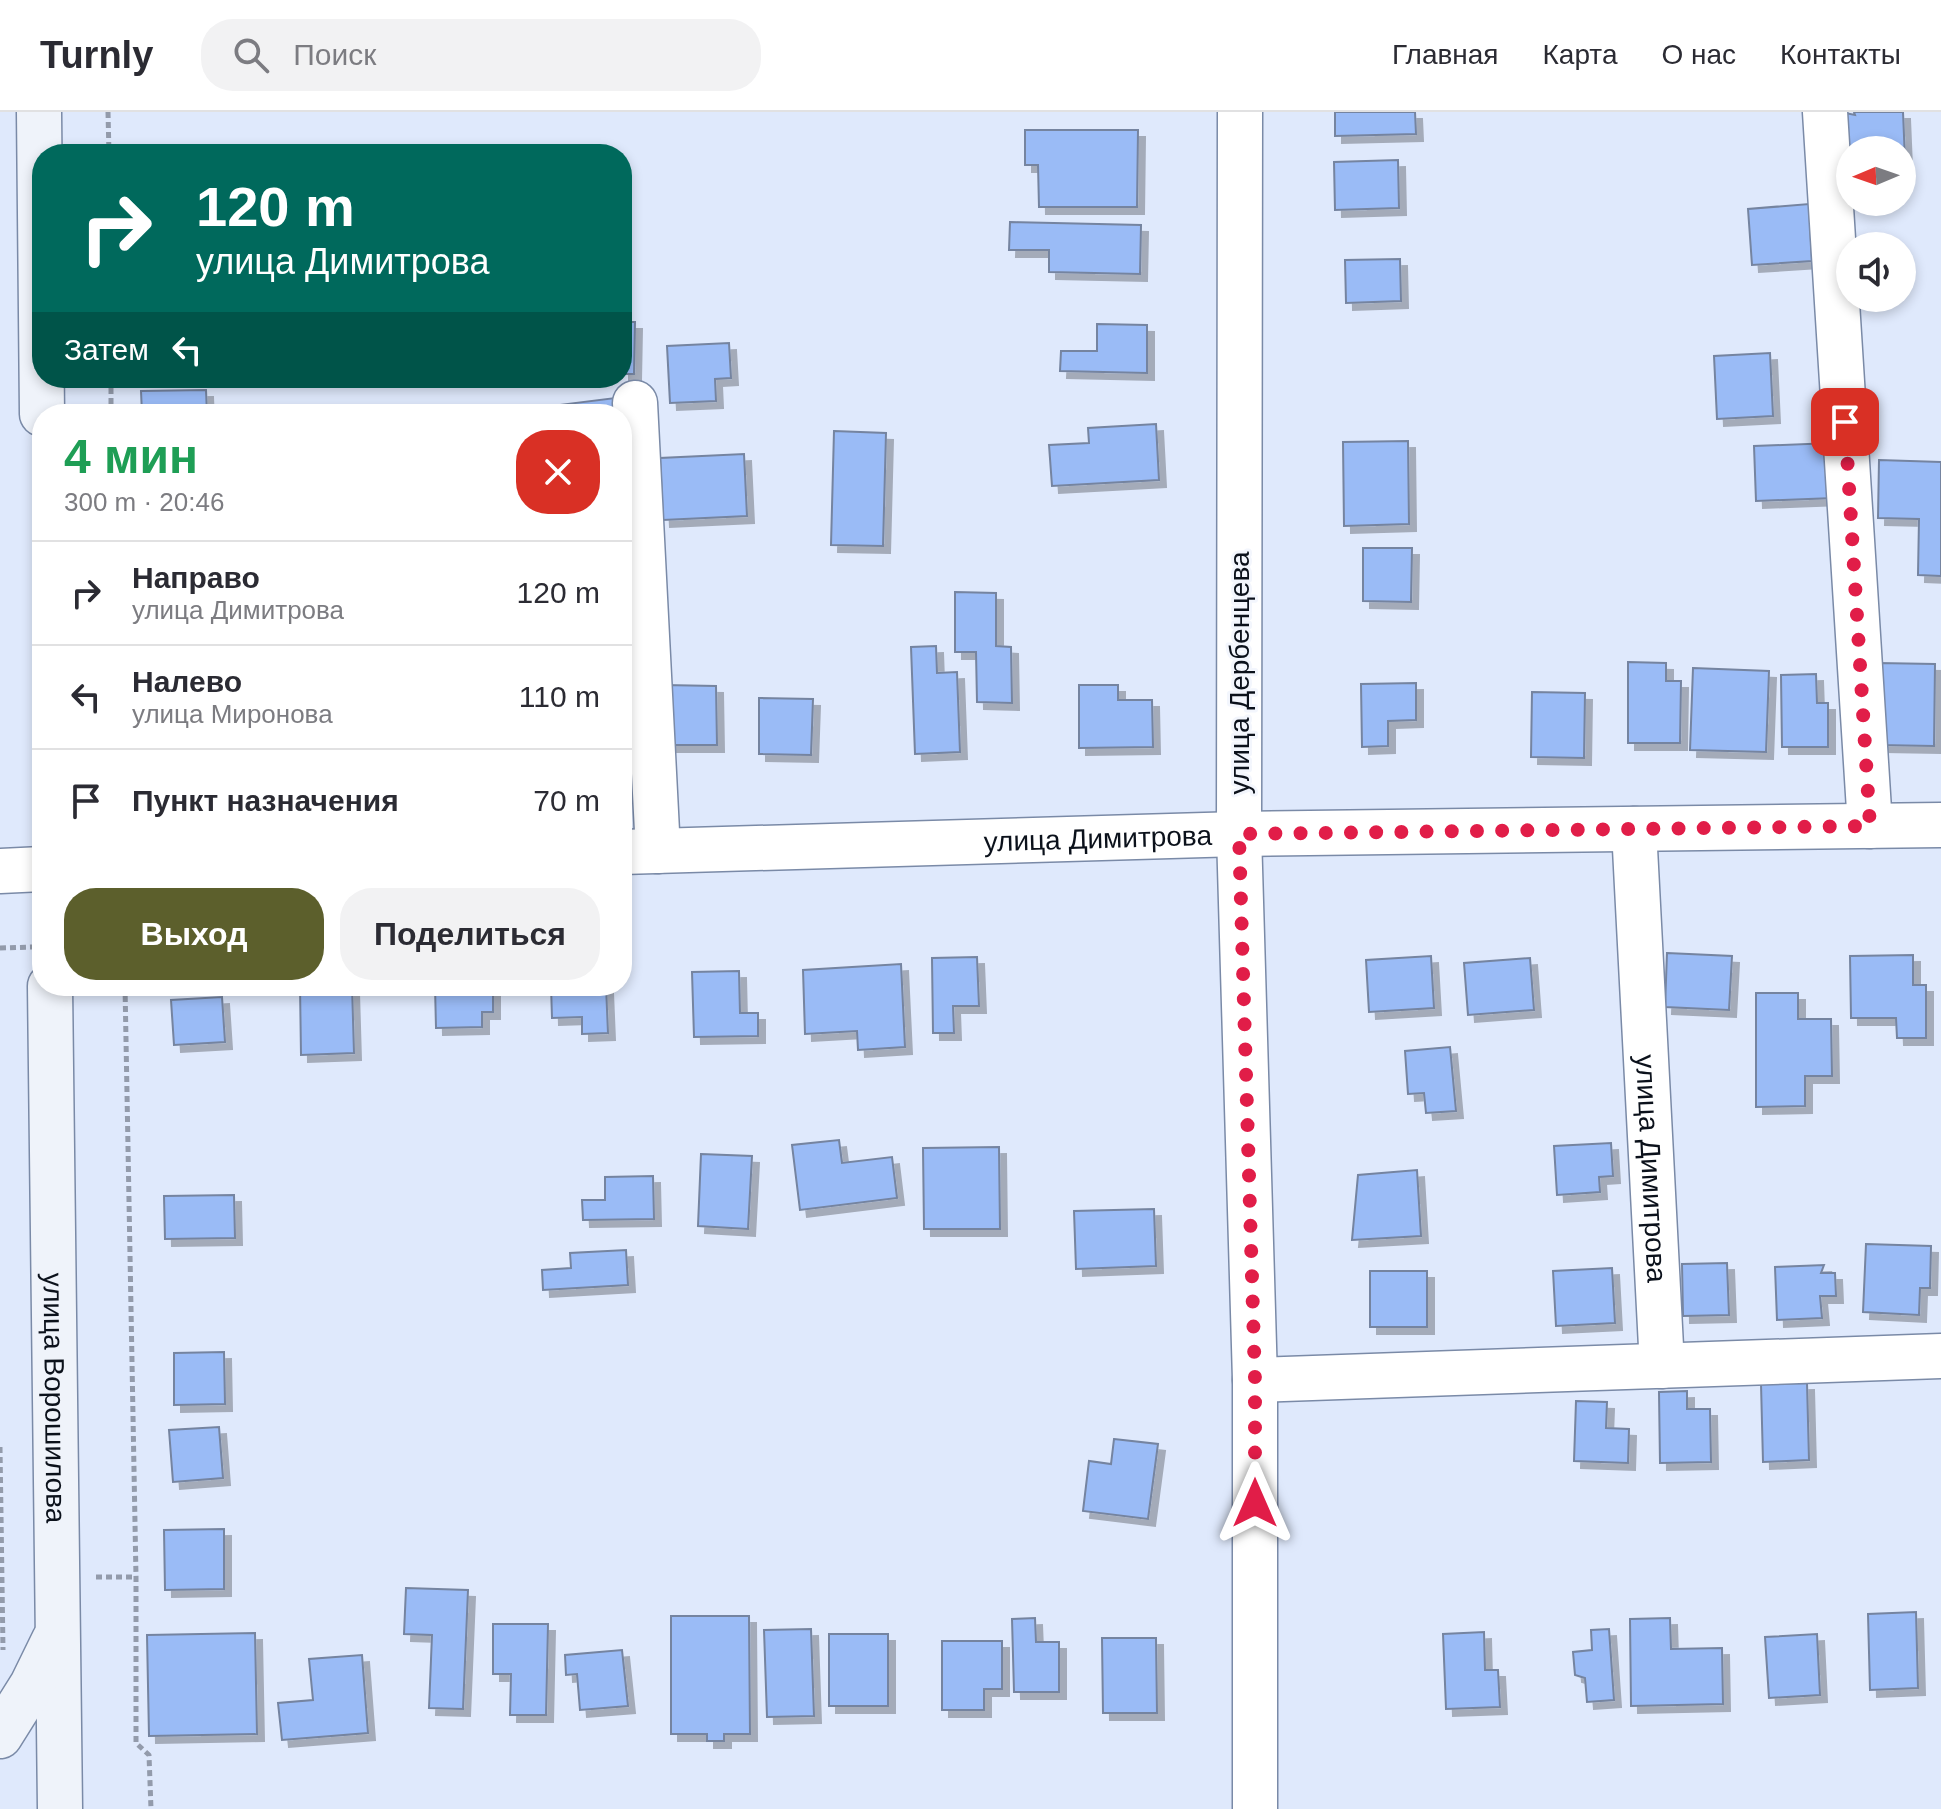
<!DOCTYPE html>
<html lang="ru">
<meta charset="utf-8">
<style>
:root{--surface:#fff;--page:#f2f2f3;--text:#2b2b33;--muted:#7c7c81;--line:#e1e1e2;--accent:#5c5f2c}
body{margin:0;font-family:Arial,sans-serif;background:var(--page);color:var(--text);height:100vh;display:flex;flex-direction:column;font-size:30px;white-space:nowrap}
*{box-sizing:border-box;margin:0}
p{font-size:26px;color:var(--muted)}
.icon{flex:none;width:44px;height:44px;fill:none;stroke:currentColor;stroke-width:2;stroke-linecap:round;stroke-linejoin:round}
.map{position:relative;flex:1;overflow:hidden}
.panel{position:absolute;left:32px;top:292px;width:600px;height:592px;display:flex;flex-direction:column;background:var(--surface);border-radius:32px;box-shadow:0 4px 12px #0003}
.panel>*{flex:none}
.guide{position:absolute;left:32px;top:32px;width:600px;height:244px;border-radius:32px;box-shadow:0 4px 12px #0003;background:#00695c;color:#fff;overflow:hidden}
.needle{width:52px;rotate:268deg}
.fabs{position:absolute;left:1836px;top:24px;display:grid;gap:16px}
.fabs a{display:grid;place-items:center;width:80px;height:80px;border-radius:50%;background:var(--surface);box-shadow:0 4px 12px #0003;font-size:40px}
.pin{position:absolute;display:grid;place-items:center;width:68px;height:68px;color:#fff;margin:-34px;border-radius:16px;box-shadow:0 4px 12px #0006}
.me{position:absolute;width:88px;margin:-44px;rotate:0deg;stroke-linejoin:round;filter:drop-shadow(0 0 6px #0008)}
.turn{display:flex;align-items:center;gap:28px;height:168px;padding:0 32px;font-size:36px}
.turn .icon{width:104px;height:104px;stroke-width:2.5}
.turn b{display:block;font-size:56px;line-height:68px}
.then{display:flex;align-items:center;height:76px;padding:0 32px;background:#0003;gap:16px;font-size:30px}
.round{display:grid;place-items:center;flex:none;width:84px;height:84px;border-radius:32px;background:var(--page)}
.summary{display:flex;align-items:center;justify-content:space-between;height:136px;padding:0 32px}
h1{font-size:48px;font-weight:800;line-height:60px;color:#1e9e55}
.action{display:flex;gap:16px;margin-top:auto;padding:16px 32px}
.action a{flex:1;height:92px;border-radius:32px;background:var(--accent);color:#fff;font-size:32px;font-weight:800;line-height:92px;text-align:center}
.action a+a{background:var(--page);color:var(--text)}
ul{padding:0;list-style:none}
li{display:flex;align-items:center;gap:24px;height:104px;padding:0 32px;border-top:2px solid var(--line)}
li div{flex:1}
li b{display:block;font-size:30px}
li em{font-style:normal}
header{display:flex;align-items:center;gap:48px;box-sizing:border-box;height:112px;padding:0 40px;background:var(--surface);border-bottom:2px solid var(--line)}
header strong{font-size:38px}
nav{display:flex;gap:44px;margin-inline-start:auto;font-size:28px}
.search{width:560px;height:72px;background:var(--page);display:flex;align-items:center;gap:20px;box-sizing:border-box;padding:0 28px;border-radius:32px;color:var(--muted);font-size:30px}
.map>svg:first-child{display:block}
.building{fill:#9abbf6;stroke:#7584a0;stroke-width:2;filter:url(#shadow)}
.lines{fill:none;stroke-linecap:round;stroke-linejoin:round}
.street-casing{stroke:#7a8aa7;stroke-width:47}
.secondary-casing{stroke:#7a8aa7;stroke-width:47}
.path{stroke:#939bab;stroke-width:5;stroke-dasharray:6 4;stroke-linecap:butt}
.street{stroke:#fff;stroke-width:44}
.secondary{stroke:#eff3fa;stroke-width:44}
.route{stroke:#e11d48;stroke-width:14;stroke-dasharray:0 25.2}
.labels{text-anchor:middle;stroke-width:6;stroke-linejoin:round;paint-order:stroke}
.street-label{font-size:28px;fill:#0b111b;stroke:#f3f6fd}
</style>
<header>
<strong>Turnly</strong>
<div class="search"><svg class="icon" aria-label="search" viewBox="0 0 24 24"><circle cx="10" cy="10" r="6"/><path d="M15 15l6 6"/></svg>Поиск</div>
<nav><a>Главная</a><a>Карта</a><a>О нас</a><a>Контакты</a></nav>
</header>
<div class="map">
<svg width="1941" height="1697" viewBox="0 0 1941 1697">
<defs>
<filter id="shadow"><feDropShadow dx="7" dy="7" stdDeviation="0" flood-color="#0004"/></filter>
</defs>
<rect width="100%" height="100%" fill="#dfe9fc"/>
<path class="building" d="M1335,0H1415L1416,22L1335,24Z
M1840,0L1855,3L1854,0H1903L1905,48H1902V38H1850V54Z
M1025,18H1138L1137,95H1039L1038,53H1025Z
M1398,48L1399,96L1335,98L1334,50Z
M1809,92L1812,149L1752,153L1748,97Z
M1010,110L1141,113L1140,162L1049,160V138H1009Z
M1400,147L1401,189L1346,191L1345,148Z
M622,210H635L634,262H622Z
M1097,212L1147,213V261L1060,259L1061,239H1097Z
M729,231L731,266L715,267L716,289L670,291L667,234Z
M1770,241L1773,304L1717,307L1714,244Z
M206,278L207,302H142L141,279Z
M615,286L617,302H560L559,293Z
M1156,312L1159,368L1052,374L1049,333L1089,331L1088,316Z
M834,319L886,321L883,434L831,433Z
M1408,329L1409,412L1344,414L1343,330Z
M1832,331L1834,386L1756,389L1754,334Z
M744,342L747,404L663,408L660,346Z
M1879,348L1941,350V464L1918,463L1919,407L1878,406Z
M1363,436H1412L1411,490L1363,489Z
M955,480L996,481V534L1011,535L1012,591L977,590L976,540H955Z
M936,534L937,561L957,560L960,640L915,642L911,535Z
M1628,550L1666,551V569H1681L1680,631H1628Z
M1878,551L1935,552L1934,634L1878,633Z
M1693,556L1769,559L1766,640L1690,638Z
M1816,562L1817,591H1828V635H1782L1781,563Z
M1416,571V608L1388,609V634L1362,635L1361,572Z
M664,573L716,574L717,633H664Z
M1079,573H1118V588H1152L1153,635L1079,636Z
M1532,580L1585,581L1584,646L1531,645Z
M622,582H637L639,642H622Z
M759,586L813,587L811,643L759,642Z
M1667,841L1732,844L1729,898L1665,895Z
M1913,843V873H1926V926H1897L1896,906H1851L1850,844Z
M1431,844L1434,896L1369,900L1366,848Z
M977,845L979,894H953L954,921H933L932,846Z
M1530,846L1534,898L1468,903L1464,851Z
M901,852L905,935L858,938L857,919L805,922L803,858Z
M739,859L740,901H758V924L694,925L692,860Z
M300,874H352L354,941L301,943Z
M435,874H493V900H482V915L436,916Z
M551,874H606L608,921L582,922V905L552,906Z
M1756,881H1798V907H1831L1832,964H1805V994L1756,995Z
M222,885L225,930L174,933L171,888Z
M1450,935L1456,999L1426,1001L1424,981L1408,982L1405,939Z
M839,1028L842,1051L892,1045L897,1086L800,1098L792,1033Z
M1611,1031L1613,1064L1599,1065L1600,1080L1557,1083L1554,1034Z
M999,1035L1000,1117H924L923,1036Z
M701,1042L752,1044L748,1117L698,1114Z
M1417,1058L1421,1124L1352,1128L1358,1063Z
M653,1064L654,1107L583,1108L582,1088H605V1065Z
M234,1083L235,1126L165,1127L164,1084Z
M1154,1097L1156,1154L1076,1157L1074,1099Z
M1866,1132L1931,1134L1930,1176H1920L1919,1203L1863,1200Z
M626,1138L628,1173L543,1178L542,1158L571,1156L570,1141Z
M1727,1151L1729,1203L1683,1204L1682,1152Z
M1824,1153L1821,1161H1835L1836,1184H1820L1822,1206L1777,1208L1775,1155Z
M1612,1156L1615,1211L1556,1214L1553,1159Z
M1370,1159H1427V1215H1370Z
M224,1240L225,1292L174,1293V1241Z
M1807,1271L1809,1348L1763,1350L1761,1272Z
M1687,1279V1297H1710L1711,1350L1660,1351L1659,1280Z
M1576,1289L1607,1290L1606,1316L1629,1317L1628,1351L1574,1349Z
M219,1315L223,1366L173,1370L169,1318Z
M1114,1327L1158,1332L1148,1407L1083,1399L1089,1349L1111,1352Z
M224,1417V1477L165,1478L164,1418Z
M406,1476L468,1478L463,1597L429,1596L432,1523L404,1522Z
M1916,1500L1918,1576L1870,1578L1868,1502Z
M671,1504H749L750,1622H724V1629H707V1622H671Z
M1035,1506L1036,1530H1059V1580H1014L1012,1507Z
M1670,1506L1671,1537L1722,1536L1723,1592L1631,1594L1630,1507Z
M493,1512H548L546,1603H510L511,1562H493Z
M811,1517L814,1604L767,1605L764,1518Z
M1609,1517L1614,1588L1587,1590L1585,1566L1575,1563L1573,1540L1592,1538L1591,1518Z
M1484,1520L1485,1558H1498L1500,1595L1446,1597L1443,1522Z
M255,1521L257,1622L149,1624L147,1523Z
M829,1522H888V1594H829Z
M1817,1522L1820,1583L1769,1586L1765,1525Z
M1102,1526H1156L1157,1601H1103Z
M942,1529H1002V1577H984V1598H942Z
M622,1538L628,1594L580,1598L577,1562L566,1563L565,1543Z
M362,1543L368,1621L282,1628L278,1591L313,1588L309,1547Z"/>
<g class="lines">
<defs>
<g id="street">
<path d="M1240,0L1239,722L1255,1268V1697"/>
<path d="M1825,0L1870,714"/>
<path d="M635,291L658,739"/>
<path id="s1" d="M1634,717L1662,1254"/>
<path id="s2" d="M622,740L1239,722L1941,713"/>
<path d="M0,759L42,757"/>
<path d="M1255,1268L1941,1244"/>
</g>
<g id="secondary">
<path d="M39,0L42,302"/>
<path id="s3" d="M50,874L60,1697"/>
<path d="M0,1624L32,1573L54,1528"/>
</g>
</defs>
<use href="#street" class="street-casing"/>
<use href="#secondary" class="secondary-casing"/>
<path class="path" d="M108,0L109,42
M111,266V302
M0,836L33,835
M125,874L136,1465V1631L149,1643L151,1697
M0,1335L3,1538
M96,1465H136"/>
<use href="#street" class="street"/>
<use href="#secondary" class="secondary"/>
</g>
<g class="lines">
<path class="route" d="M1255,1391V1268L1239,722L1870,714L1845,310"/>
</g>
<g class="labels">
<g class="street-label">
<text transform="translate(1239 561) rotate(-90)" y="10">улица Дербенцева</text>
<text dy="10" stroke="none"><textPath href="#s2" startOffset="476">улица Димитрова</textPath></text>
<text dy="10" stroke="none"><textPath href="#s1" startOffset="340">улица Димитрова</textPath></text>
<text dy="10" stroke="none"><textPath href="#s3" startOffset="412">улица Ворошилова</textPath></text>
</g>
</g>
</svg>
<div class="fabs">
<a><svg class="needle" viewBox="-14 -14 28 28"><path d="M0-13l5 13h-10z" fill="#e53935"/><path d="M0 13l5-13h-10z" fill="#7c7c81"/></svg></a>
<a><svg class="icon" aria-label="sound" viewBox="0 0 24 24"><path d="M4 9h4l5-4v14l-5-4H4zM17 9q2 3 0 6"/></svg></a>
</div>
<div class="pin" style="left:1845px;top:310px;background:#d93025"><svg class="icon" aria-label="arrive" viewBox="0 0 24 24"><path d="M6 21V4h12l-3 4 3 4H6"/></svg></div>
<svg class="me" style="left:1255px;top:1391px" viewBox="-20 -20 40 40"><path d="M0-17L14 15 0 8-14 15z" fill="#e11d48" stroke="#fff" stroke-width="4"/></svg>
<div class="guide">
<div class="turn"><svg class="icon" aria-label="right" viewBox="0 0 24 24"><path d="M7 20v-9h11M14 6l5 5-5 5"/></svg><div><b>120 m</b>улица Димитрова</div></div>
<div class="then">Затем<svg class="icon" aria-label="left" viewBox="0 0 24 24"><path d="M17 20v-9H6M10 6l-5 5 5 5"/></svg></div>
</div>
<section class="panel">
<div class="summary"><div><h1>4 мин</h1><p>300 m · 20:46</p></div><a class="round" style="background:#d93025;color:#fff"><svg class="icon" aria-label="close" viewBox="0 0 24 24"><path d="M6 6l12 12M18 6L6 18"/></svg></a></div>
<ul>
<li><svg class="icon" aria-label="right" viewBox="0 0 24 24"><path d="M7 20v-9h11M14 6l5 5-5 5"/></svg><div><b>Направо</b><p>улица Димитрова</p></div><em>120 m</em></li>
<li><svg class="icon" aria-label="left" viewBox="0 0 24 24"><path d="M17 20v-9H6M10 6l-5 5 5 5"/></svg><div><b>Налево</b><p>улица Миронова</p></div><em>110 m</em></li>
<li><svg class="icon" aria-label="arrive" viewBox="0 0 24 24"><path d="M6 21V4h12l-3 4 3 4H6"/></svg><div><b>Пункт назначения</b></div><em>70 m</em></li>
</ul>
<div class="action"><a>Выход</a><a>Поделиться</a></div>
</section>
</div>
